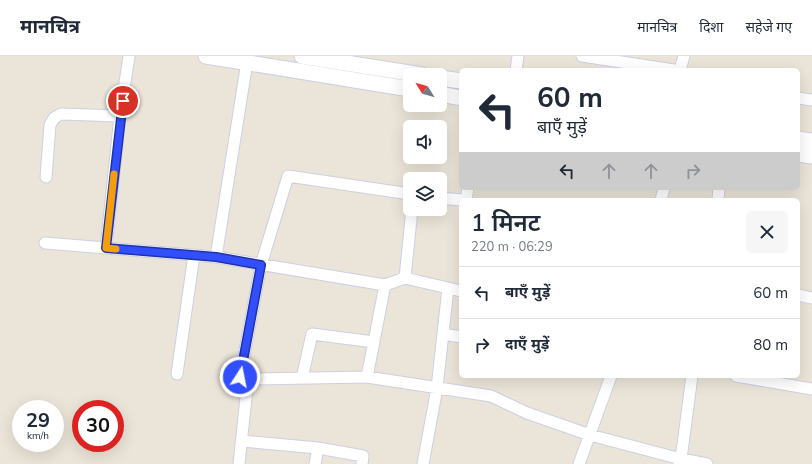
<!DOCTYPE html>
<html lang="hi">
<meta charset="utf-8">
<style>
:root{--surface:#fff;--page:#f6f6f7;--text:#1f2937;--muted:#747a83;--line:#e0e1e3}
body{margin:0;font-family:"Nunito Sans","Noto Sans Devanagari",sans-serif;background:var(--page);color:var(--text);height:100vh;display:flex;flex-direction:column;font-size:15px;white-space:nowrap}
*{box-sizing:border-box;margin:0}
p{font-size:13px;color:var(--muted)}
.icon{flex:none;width:22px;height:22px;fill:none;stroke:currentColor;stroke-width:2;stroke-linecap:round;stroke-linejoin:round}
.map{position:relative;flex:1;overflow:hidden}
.details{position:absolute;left:459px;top:142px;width:341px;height:180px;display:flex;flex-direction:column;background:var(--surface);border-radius:6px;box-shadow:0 4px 16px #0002}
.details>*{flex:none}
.hud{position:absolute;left:459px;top:12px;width:341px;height:122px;border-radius:6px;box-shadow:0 4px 16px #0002;background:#fff;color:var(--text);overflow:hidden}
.needle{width:26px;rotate:307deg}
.fabs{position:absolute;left:403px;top:12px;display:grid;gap:8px}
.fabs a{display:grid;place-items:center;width:44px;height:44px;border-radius:6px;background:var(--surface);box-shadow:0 4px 16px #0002;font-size:20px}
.speed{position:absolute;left:12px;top:344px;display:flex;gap:8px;font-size:20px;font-weight:700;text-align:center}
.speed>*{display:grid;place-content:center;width:52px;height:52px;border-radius:50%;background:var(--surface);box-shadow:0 4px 16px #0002;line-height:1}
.speed small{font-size:10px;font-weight:400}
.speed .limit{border:6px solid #d22;background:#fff;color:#111}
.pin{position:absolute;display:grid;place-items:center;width:34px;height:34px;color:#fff;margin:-17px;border:2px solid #fff;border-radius:50%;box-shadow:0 1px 4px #0007}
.me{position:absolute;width:44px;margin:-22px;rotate:11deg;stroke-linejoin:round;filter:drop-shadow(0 0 3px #0008)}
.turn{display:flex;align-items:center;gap:14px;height:84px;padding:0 12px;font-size:18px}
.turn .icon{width:52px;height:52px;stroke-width:2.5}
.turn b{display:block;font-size:28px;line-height:34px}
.lanes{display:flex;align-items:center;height:38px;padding:0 12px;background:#0003;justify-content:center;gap:20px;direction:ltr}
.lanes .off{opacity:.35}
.round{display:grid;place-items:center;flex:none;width:42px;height:42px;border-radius:6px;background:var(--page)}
.summary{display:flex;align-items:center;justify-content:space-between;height:68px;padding:0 12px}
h1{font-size:24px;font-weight:600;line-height:30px}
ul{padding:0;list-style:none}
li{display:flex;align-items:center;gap:12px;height:52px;padding:0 12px;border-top:1px solid var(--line)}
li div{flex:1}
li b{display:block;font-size:15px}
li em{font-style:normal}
header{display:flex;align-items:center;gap:24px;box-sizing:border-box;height:56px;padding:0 20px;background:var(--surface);border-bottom:1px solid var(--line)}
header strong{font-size:19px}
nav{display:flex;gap:22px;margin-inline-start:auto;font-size:14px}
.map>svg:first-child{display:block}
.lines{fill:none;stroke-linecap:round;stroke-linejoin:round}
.street-casing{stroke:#ced0e2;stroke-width:13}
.secondary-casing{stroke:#ced0e2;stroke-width:17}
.street{stroke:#fff;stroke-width:11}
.secondary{stroke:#fff;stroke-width:15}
.route-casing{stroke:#2033a6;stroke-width:10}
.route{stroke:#314eff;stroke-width:7}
.slow{stroke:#f59e0b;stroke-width:7}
</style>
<header>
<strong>मानचित्र</strong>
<nav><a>मानचित्र</a><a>दिशा</a><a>सहेजे गए</a></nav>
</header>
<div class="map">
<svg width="812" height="408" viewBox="0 0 812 408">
<rect width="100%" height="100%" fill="#ebe4d8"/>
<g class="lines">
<defs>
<path id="street" d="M129,0L120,60L106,192L216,201L385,229L367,321L491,340L527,357L590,379L681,403L707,408
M582,0L674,14
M516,14L518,0
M680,14L684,0
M798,42L812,44
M46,121L50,69L54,62L61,58L120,60
M440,142L461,144
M466,144L468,132
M661,144L664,132
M718,144L719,132
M45,187L106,192
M216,201L247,6
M405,222L448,232L437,332L423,408
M385,229L405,222L412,153
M448,232L461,235
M798,239L812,242
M443,278L461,281
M177,318L194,199
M736,320L812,333
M302,322L312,278L374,286
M248,323L240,321L261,209L288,120L410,138
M242,385L318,392L315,408
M318,392L363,400L362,408
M239,408L248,323L367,321
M579,408L611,320
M679,408L681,403L692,320"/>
<path id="secondary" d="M206,0L410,33
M302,0L422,19
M440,22L461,25
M440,38L461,42
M798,83L812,85
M798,98L812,100"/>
</defs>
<use href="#street" class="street-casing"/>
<use href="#secondary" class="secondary-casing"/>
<use href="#street" class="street"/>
<use href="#secondary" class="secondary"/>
</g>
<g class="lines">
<defs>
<path id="route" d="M123,45L106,192L216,201L261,209L240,321"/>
</defs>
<use href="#route" class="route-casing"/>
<use href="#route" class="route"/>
<path class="slow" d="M114,118L106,192L116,193"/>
</g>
</svg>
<div class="fabs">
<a><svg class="needle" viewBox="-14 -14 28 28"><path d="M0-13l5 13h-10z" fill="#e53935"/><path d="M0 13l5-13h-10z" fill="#747a83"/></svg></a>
<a><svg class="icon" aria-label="sound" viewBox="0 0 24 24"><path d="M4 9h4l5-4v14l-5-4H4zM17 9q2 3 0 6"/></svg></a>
<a><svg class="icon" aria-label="layers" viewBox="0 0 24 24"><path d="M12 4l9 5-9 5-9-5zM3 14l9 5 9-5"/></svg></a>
</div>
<div class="speed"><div>29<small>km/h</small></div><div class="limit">30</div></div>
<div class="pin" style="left:123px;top:45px;background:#d93025"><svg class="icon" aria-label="arrive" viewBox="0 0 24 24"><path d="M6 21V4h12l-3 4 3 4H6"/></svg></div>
<svg class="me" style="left:240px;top:321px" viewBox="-20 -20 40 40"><circle r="17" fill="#314eff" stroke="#fff" stroke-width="3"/><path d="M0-11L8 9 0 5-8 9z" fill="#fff"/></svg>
<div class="hud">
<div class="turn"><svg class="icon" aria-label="left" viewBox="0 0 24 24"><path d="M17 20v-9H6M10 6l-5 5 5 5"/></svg><div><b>60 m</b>बाएँ मुड़ें</div></div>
<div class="lanes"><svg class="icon" aria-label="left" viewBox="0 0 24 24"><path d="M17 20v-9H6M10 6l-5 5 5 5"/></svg><svg class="icon off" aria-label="ahead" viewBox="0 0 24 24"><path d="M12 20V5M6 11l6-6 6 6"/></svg><svg class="icon off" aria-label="ahead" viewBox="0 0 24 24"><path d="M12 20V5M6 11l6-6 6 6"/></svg><svg class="icon off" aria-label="right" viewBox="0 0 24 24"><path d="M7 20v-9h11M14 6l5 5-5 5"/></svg></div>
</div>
<section class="details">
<div class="summary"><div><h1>1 मिनट</h1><p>220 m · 06:29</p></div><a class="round"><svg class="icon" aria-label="close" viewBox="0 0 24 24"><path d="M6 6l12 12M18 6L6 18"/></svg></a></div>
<ul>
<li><svg class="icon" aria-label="left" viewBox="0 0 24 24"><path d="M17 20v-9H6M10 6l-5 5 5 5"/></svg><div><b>बाएँ मुड़ें</b></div><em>60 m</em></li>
<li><svg class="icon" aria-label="right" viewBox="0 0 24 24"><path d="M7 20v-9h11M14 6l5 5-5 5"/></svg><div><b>दाएँ मुड़ें</b></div><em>80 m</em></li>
</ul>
</section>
</div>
